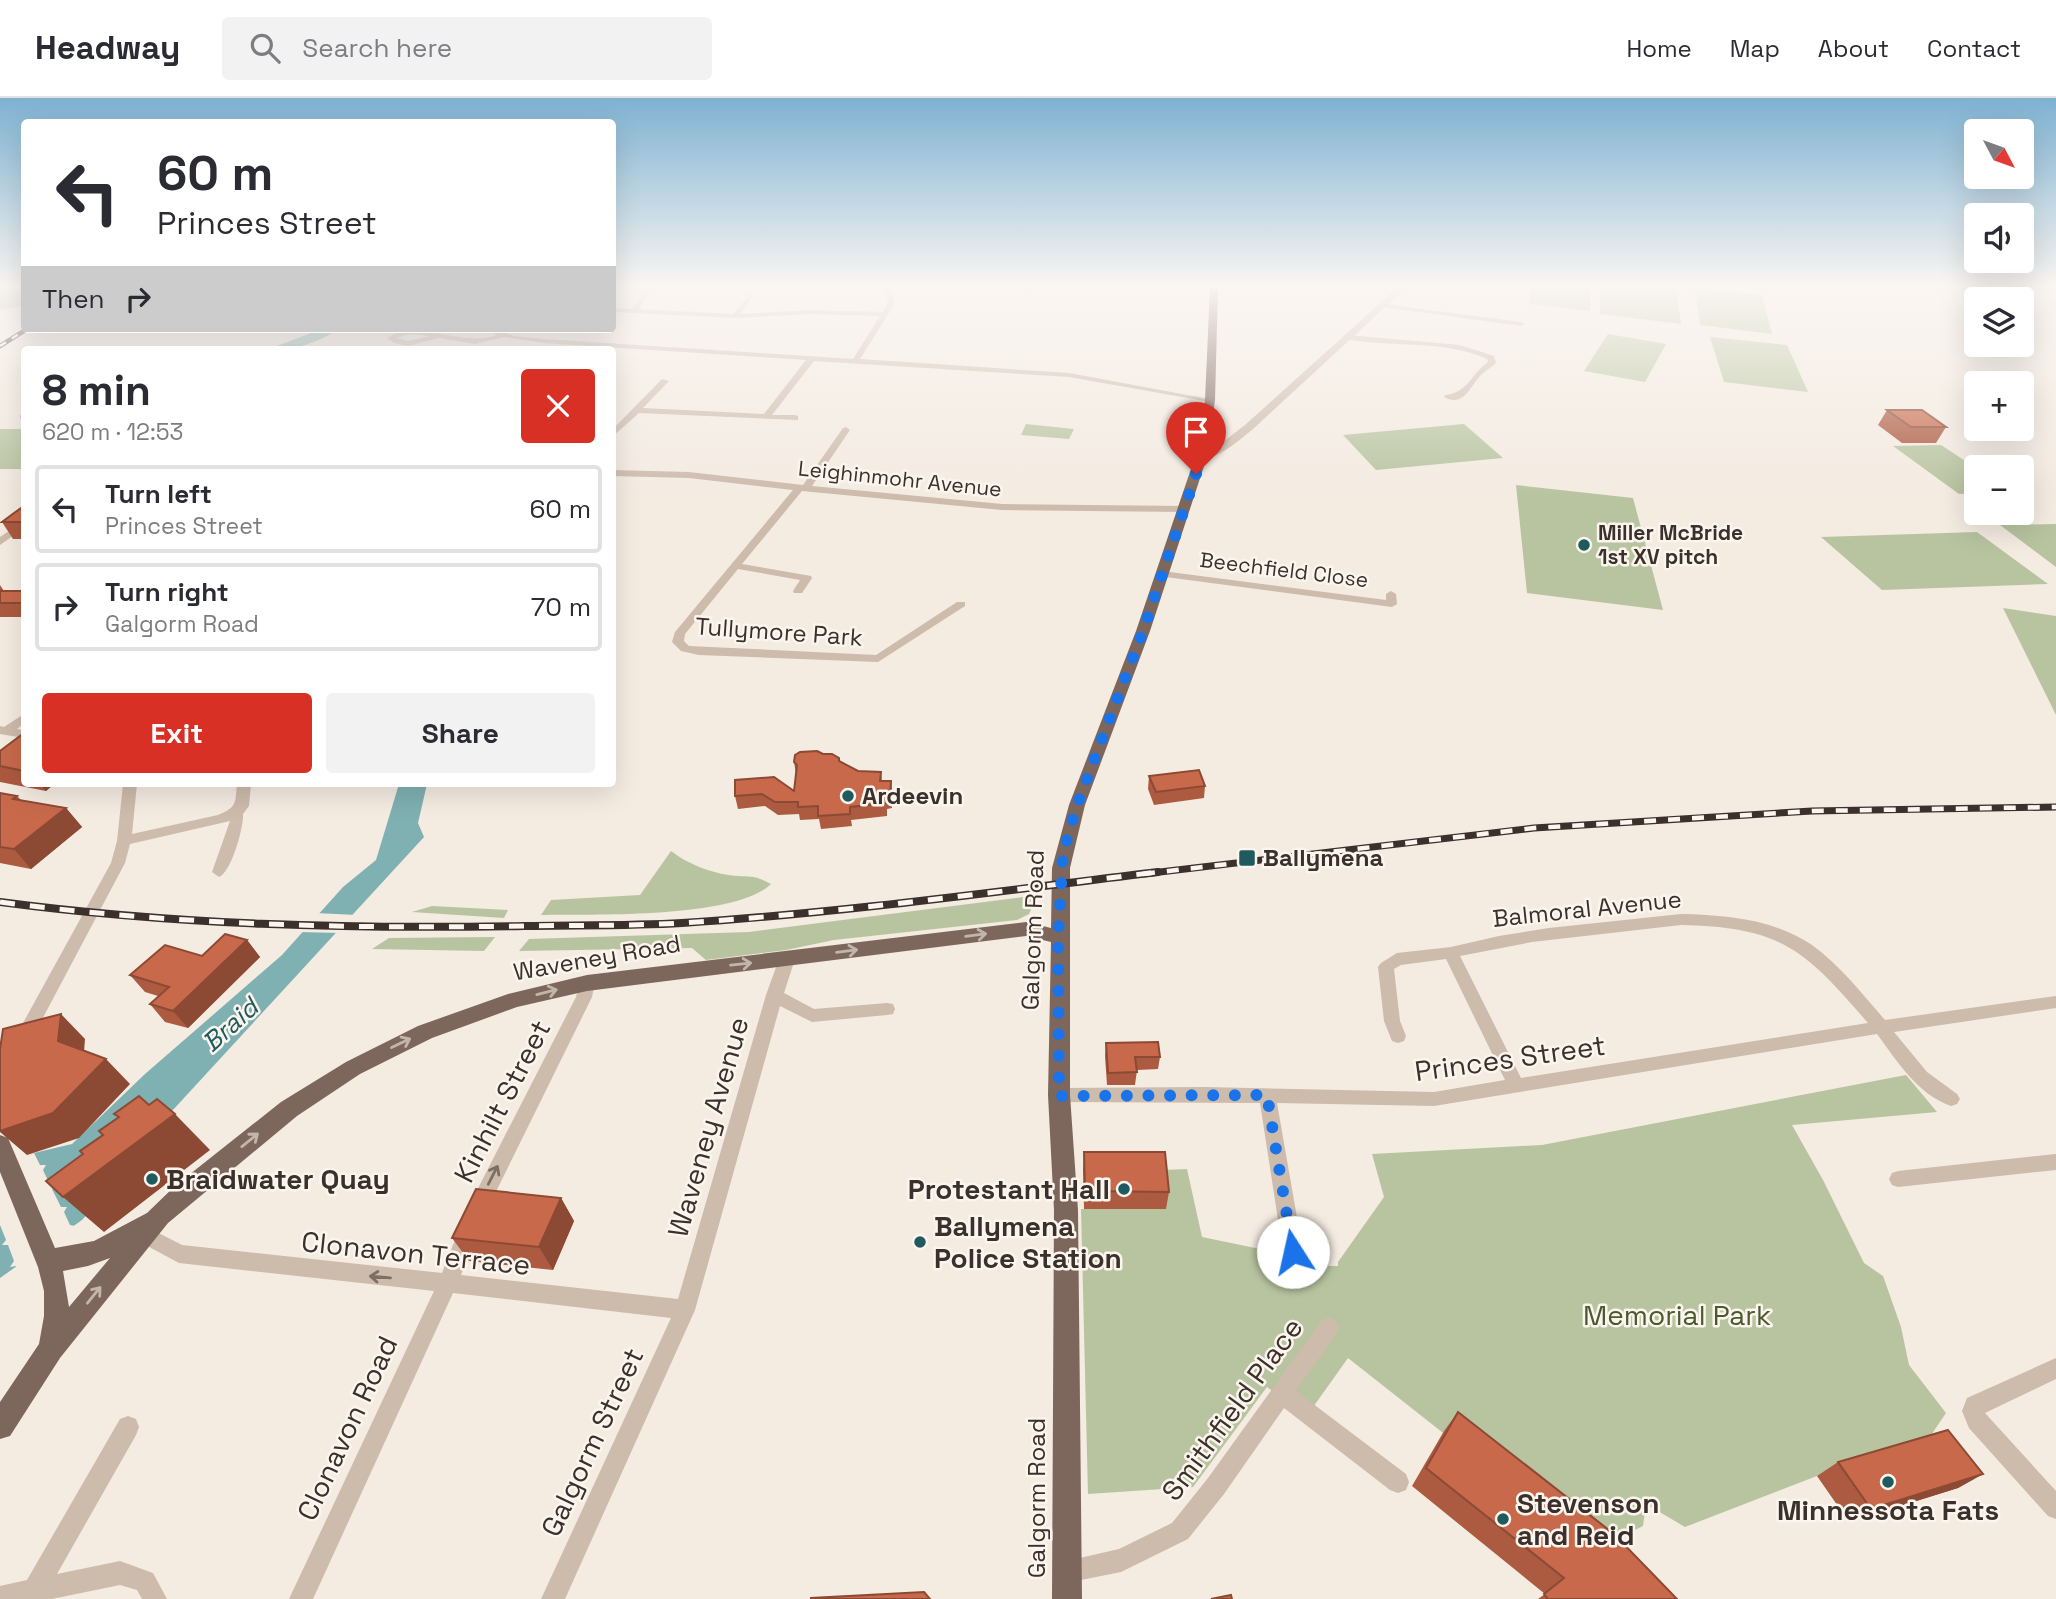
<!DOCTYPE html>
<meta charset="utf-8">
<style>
:root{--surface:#fff;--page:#f2f2f3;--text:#2b2b33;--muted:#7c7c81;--line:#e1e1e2;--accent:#d93025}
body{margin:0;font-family:"Space Grotesk",sans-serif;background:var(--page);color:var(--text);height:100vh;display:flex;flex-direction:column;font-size:26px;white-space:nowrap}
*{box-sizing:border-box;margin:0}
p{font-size:23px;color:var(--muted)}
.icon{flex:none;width:38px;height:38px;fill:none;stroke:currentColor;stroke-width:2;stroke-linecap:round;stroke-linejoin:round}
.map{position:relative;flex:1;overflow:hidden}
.drawer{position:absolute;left:21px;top:248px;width:595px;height:441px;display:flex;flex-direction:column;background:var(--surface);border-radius:7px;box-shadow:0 7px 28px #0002}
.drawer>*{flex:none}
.guide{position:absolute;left:21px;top:21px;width:595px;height:214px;border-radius:7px;box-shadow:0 7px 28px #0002;background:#fff;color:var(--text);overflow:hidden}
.needle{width:46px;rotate:131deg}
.controls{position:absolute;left:1964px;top:21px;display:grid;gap:14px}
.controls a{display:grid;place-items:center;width:70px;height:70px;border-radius:7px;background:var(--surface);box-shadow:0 7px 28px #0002;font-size:35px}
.pin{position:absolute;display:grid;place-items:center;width:60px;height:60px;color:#fff;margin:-72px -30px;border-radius:50% 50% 50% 0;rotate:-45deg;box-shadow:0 0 7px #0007}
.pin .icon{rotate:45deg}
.me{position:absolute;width:77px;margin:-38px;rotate:350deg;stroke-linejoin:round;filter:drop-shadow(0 0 5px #0008)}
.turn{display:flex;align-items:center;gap:24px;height:147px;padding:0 21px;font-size:32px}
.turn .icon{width:91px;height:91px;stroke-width:2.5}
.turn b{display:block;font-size:49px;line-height:60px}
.then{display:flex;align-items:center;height:66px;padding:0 21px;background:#0003;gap:14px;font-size:26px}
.round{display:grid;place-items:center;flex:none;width:74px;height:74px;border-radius:7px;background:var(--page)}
.head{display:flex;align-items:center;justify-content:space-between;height:119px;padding:0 21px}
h1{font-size:42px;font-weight:600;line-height:52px}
.cta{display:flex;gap:14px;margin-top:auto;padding:14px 21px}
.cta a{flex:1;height:80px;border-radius:7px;background:var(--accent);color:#fff;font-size:28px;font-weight:600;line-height:80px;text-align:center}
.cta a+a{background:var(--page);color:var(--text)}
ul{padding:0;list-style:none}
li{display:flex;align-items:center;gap:21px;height:88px;margin:0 14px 10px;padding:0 7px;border:4px solid var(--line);border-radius:7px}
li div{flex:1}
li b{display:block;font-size:26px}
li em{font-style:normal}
header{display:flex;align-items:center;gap:42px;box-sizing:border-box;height:98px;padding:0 35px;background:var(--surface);border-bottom:2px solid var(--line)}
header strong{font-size:33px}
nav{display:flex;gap:38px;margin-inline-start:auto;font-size:24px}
.search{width:490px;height:63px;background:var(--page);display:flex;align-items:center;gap:18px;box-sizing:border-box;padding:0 24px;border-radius:7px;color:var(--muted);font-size:26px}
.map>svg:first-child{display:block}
.green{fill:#b8c4a0}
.water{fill:#7fb0b2}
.pier{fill:#f4ebe1}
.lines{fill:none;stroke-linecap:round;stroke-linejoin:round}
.minor{fill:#cdbbac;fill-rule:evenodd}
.tertiary{fill:#cdbbac;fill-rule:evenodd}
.primary{fill:#7d675c;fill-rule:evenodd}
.rail-far2-casing{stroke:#3b302b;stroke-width:4.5}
.rail-far1-casing{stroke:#3b302b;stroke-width:7}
.rail-casing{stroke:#3b302b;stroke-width:8}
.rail-far2{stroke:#fbf5ee;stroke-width:2.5;stroke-dasharray:7;stroke-linecap:butt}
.rail-far1{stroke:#fbf5ee;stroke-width:4.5;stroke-dasharray:12;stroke-linecap:butt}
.rail{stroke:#fbf5ee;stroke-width:5;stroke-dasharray:15;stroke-linecap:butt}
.wall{fill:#ac5a40}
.shaded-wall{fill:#8c4a34}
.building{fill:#c8694b;stroke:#8c4a34;stroke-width:2}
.oneway{stroke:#c2b5ac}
.oneway2{stroke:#7d6f65}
.route{stroke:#1a73e8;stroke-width:12;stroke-dasharray:0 21.6}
.poi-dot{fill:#1f5a5e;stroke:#fbf5ee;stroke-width:2.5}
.labels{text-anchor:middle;stroke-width:5;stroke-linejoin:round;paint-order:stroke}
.far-street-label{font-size:21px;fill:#3b302b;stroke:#fbf5ee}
.far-poi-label{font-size:21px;font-weight:bold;fill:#3b302b;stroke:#fbf5ee;text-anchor:start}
.street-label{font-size:24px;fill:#3b302b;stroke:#fbf5ee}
.poi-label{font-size:24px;font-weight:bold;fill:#3b302b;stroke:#fbf5ee;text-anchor:start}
.water-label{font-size:26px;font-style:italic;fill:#1f5a5e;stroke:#fbf5ee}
.near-street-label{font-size:28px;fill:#3b302b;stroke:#fbf5ee}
.near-poi-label{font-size:28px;font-weight:bold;fill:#3b302b;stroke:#fbf5ee;text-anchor:start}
.near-park-label{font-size:28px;fill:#4a5a2e;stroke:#fbf5ee}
</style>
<header>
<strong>Headway</strong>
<div class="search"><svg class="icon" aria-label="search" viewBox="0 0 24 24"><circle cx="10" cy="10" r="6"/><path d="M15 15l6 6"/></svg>Search here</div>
<nav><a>Home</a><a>Map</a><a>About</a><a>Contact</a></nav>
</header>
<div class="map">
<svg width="2056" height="1501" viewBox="0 0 2056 1501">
<rect width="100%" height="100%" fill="#f4ebe1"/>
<path class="green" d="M1531,189H1591L1590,213L1529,206Z
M1600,189H1676L1681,226L1600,216Z
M24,190V208L0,212V191Z
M1695,190L1762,197L1772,236L1700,227Z
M1608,236L1666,246L1645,284L1584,273Z
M1710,239L1787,247L1808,294L1724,284Z
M1026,326L1074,331L1069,341L1021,337Z
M1464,326L1503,360L1376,372L1343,337Z
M0,331H24V371H0Z
M1941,347L1976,370V395L1959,396L1893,348Z
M1516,387L1633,400L1663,512L1527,495Z
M2056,426V469L2000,427Z
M1977,434L2048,486L1882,492L1821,439Z
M2003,510L2056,518V617Z
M671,753C689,767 716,777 739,778C756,779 755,778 771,786C735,821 594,816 541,817L551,802L640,797Z
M1031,798L1036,801L1029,816L1017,822L834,842L786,852L706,862L692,850L519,853L529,841L749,834Z
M432,808L508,812L504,820L412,814Z
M495,839L484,853L372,851L389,840Z
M1906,977L1937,1014L1792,1027L1823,1082L1864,1165L1883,1178L1901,1229L1909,1267L1946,1315L1925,1346L1817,1378L1685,1429L1646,1406L1643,1428L1593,1453L1348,1260L1306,1319L1267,1289L1193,1389L1088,1396L1081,1111H1166L1163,1072L1187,1071L1202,1139L1313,1162L1315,1168H1338V1164L1384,1099L1372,1056L1542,1047Z"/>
<path class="water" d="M322,231H339C316,246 293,252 266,252Z
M399,686H427L418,725L424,739L172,1013L115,1086L82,1122L0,1180V1074L34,1055L72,1046L145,976L282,857L343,789L376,762Z"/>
<path class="pier" d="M315,815L357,817L340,835L298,834Z
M34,1055L40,1067H46L43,1072L50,1087H56L52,1091L61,1109H67L64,1114L70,1127L75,1128L72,1133L18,1172L16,1168L10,1169L14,1163L8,1147H2L6,1142L0,1127V1072Z"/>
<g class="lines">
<path class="minor" d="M646,189H652L639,211L733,216L750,196L753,198L740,216L811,212L883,214C890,204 888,199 882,189H888L894,199V207L860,261L1069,275L1214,302L1210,304L1069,279L814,263L772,317H795L798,318V322L639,315L612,339V332L662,281L669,283L643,310L764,316L806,262L544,245L504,239L475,246L439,240L408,248L394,245L387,240C418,219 458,250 497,237L485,231H496L514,238L544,241L853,261L880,218L811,216L735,220L612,214V210L632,211ZM410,236L430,238L408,243L397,240Z
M1035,189L1031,192L1028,190V189Z
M1384,206L1521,224L1525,226L1521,228L1382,209Z
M1348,237L1460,247L1494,258L1496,265C1492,269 1486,272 1482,276C1470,287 1465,310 1444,299L1445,297C1468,295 1470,277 1488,264L1487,261C1443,241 1392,250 1345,241L1344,239Z
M20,317H24V321H20Z
M846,329L850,332L812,388L1002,406L1185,408L1190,411L1185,414L1002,412L802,393L742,466L811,478L812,480L802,495H794L793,493L800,482L738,471L685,536L684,543L689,548L876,557L957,504H965V508L878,564L699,557L681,553L672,544L675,534L793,392L689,380L612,378V372L689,374L803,387L843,330Z
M24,423V430L0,447V439Z
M1162,473L1386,502V496L1391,493L1396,496L1397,506L1392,509L1158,478L1157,476Z
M24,616V625L17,631L24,632V640L0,636V628L4,629Z
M123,686H137L132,736L218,717C237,709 235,706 237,686H251L249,708L243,716C244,729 231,775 219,779L212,774L230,723L130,746L125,765L29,946L23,948L17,946L15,941L17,936L111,765L117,743Z
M1681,816C1726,817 1774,821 1812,847C1840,867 1863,897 1885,922L2056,898V910L1894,934L1927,974L1957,996L1960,1001L1957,1006L1951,1008C1917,996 1898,964 1877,936L1434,1008L1277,1005L1303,1154L1300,1160L1293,1163L1286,1160L1283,1154L1260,1005L1059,1004L1053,1002L1050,997L1053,992L1059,990L1204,989L1434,994L1505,982L1446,861L1401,867L1394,871L1400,923L1406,938L1404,943L1398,945L1392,943L1384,923L1378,869L1381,865L1397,855L1451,849L1499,838L1549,830ZM1681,827C1781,829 1804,851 1868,925L1521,980L1460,858L1532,844Z
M787,855L792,857L795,861L784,895L814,911L887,905L893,906L895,911L893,916L887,917L812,924L780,908L695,1212L565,1501H541L671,1220L453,1195L313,1501H289L434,1193L179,1165L138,1143L135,1137L138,1131L145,1128L182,1147L442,1175L460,1129L467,1126L474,1129L477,1135L461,1177L678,1201L766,897L779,861L782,857Z
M587,879L593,881L595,885L592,899L485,1116L478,1119L471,1116L469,1110L471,1104L576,899L581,881Z
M2056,1056V1072L1898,1089L1892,1087L1889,1081L1892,1075L1898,1073Z
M1329,1219L1336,1222L1339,1229L1336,1236L1296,1293L1406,1376L1409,1384L1406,1392L1398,1395L1390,1392L1284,1310L1224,1396L1188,1441L1121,1474L1066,1485L1058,1481L1054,1473L1058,1465L1119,1451L1172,1425L1208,1380L1322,1222Z
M2056,1260V1281L1985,1315L2056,1393V1421L2048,1418L1969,1330L1962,1313L1967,1300Z
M128,1318L136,1321L139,1329L136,1337L57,1476L120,1463L153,1475L167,1501H142L137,1492L120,1487L52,1501H0V1488L27,1482L120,1321Z"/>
<path class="tertiary" d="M1398,189H1407L1253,331C1238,343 1217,363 1197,361V357L1219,347L1245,327Z"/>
<path class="primary" d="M1210,189H1218L1215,302L1207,359L1150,533L1085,707L1070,770V997L1078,1112L1082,1501H1052L1054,1112L1048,997L1051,844L1026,838L587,893L517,909L432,940L360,976L297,1018L168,1125L60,1260L10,1338L0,1341V1304L39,1246L44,1218V1193L38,1169L0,1074V1037L8,1040L55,1150L94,1143L147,1115L175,1088L281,1004L346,964L418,928L508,896L587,877L1026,824L1051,830L1052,770L1069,707L1136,533L1195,359L1205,302ZM110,1160L69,1209L63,1173L88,1168Z"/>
<defs>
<path id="rail-far2" d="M0,248L27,231"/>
<path id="rail-far1" d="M1143,776L1534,730L1812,713L2056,709"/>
<path id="rail" d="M0,804C175,827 348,831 524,828C577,827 630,828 682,825C841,815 1000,793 1158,774"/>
</defs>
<use href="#rail-far2" class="rail-far2-casing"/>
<use href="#rail-far1" class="rail-far1-casing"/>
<use href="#rail" class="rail-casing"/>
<use href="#rail-far2" class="rail-far2"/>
<use href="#rail-far1" class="rail-far1"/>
<use href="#rail" class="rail"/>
</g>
<path class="wall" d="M1887,312L1946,329L1936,345H1902L1878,327Z
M24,408V441H13L2,424Z
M0,487L4,493H24V519H0Z
M24,635V686H54L46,693L0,684V653Z
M823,656L839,660L840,664L858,673L881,674L882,683H891L892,695V710L887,711V718L851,722L852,728L821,731L819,721L800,722L799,716L778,717L765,708L738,711L735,698L794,693L796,676L794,664Z
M1149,678L1205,688L1204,700L1154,707L1148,691Z
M0,695L17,698L21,702L66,710L82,729L31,771L0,765Z
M247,842L260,859L188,930L165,924L150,906L158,898L145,894L130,877L202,858Z
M1106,945L1160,959L1158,971L1137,972L1135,987H1107L1105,958Z
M1084,1054L1169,1094L1166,1111H1084L1083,1072Z
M561,1100L574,1123L553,1172L469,1163L452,1140Z
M1458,1314L1677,1501H1538L1545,1496L1412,1388L1444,1333Z
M1838,1364L1983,1376L1958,1390L1849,1424L1817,1378Z"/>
<path class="shaded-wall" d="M891,683L892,695V710L890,698Z
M40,686H54L46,693Z
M66,710L82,729L31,771L14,751Z
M247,842L260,859L188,930L173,913Z
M61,916L85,941L83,967L58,943Z
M106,961L130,986L79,1040L27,1057L0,1034V1033Z
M175,1016L210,1052L104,1134L63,1099Z
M561,1100L574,1123L553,1172L539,1149Z
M1983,1376L1958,1390L1849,1424L1871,1411Z"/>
<path class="building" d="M432,249L449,252H425Z
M1887,312H1922L1946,329H1911Z
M24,408V424H2L14,415Z
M0,493H24V505H0Z
M24,635V673L0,668V653Z
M817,653L823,656H832L839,660V663L858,673L881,674L880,683H891L890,698H885L886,705L850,709V716L818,718V708L798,709V704H775L762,696L735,698V682L774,679L794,693L797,667L794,664L795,657L800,654Z
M1199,672L1205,688L1156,694L1149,678Z
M0,695L17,698L13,701L66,710L14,751L0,749Z
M225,836L247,842L173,913L150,906L169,889L130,877L165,847L202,858Z
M61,916L58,943L106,961L53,1015L0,1033V951L3,931Z
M1158,944L1160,959H1135L1137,974L1108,975L1106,945Z
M139,998L149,1007L157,1001L175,1016L63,1099L46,1083L83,1056L80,1053L103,1037L99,1033L119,1019L114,1016Z
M1084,1054H1165L1169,1094L1085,1093Z
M476,1091L561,1100L539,1149L452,1140Z
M1458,1314L1614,1436L1677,1501H1548L1544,1496L1564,1480L1426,1370Z
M1948,1332L1983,1376L1871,1411L1838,1364Z
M924,1494L930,1501H811V1500Z
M1231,1497L1232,1501H1211Z"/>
<defs><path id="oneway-shaft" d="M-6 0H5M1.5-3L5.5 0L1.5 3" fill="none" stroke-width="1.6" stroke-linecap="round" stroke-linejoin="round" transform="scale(1.75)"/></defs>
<g class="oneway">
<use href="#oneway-shaft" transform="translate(976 837) rotate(-7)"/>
<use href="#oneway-shaft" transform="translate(847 853) rotate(-7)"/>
<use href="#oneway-shaft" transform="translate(741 866) rotate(-6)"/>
<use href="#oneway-shaft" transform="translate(547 894) rotate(-14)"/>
<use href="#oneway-shaft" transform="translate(401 945) rotate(-26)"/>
<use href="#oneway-shaft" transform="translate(250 1042) rotate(-39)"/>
<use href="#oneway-shaft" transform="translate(94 1197) rotate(-51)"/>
</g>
<g class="oneway2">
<use href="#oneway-shaft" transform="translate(493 1077) rotate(-63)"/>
<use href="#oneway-shaft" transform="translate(380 1179) rotate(-175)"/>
</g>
<linearGradient id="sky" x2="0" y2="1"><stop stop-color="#7eb2d2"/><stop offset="0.47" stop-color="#faf6f2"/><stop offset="1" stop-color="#faf6f2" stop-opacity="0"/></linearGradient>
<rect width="2056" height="399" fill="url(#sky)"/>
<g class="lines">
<path class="route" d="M1196,376L1143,533L1077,707L1063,755L1058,839L1059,998L1267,997L1293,1154"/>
</g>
<g class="poi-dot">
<circle cx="1584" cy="447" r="7"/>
<circle cx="848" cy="698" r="7"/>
<rect x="1238" y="751" width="18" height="18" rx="3.5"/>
<circle cx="152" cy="1081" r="7"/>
<circle cx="1124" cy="1091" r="7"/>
<circle cx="920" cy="1144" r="7"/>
<circle cx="1888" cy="1384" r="7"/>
<circle cx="1503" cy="1421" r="7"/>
</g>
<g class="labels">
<g class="far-street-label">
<text transform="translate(900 381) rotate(6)" y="7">Leighinmohr Avenue</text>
<text transform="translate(1284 472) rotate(7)" y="7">Beechfield Close</text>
</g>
<g class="far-poi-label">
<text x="1598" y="442">Miller McBride<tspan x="1598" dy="24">1st XV pitch</tspan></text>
</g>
<g class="street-label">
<text transform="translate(779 534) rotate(4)" y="8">Tullymore Park</text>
<text transform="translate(1587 811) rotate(-6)" y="8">Balmoral Avenue</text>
<text transform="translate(1033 832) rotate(-88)" y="8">Galgorm Road</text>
<text transform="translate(597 860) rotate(-10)" y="8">Waveney Road</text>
<text transform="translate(1037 1400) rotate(-90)" y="8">Galgorm Road</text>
</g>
<g class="poi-label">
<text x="862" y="706">Ardeevin</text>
<text x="1263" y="768">Ballymena</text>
</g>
<g class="water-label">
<text transform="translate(230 927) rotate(-42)" y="9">Braid</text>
</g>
<g class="near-street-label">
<text transform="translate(1510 960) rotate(-8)" y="10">Princes Street</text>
<text transform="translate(502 1003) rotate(-63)" y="10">Kinhilt Street</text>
<text transform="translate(708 1029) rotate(-74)" y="10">Waveney Avenue</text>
<text transform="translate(416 1155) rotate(6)" y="10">Clonavon Terrace</text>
<text transform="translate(1232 1311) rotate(-54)" y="10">Smithfield Place</text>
<text transform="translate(347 1330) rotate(-65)" y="10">Clonavon Road</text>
<text transform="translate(592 1344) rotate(-65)" y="10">Galgorm Street</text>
</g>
<g class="near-poi-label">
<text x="166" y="1091">Braidwater Quay</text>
<text x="1110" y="1101" text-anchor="end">Protestant Hall</text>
<text x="934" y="1138">Ballymena<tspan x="934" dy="32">Police Station</tspan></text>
<text x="1517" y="1415">Stevenson<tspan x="1517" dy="32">and Reid</tspan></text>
<text x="1888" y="1422" text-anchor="middle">Minnessota Fats</text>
</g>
<g class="near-park-label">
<text x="1677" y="1227">Memorial Park</text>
</g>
</g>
</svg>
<div class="controls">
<a><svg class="needle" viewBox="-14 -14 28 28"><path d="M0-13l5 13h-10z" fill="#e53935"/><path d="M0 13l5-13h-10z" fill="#7c7c81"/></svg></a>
<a><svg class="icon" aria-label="sound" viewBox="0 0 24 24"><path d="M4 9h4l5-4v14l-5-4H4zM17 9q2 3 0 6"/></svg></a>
<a><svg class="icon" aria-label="layers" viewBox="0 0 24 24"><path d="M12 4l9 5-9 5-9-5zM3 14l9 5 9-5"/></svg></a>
<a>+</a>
<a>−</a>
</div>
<div class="pin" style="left:1196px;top:376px;background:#d93025"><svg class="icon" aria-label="arrive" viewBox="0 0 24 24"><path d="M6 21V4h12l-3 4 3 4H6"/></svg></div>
<svg class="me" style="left:1293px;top:1154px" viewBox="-20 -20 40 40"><circle r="19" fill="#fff"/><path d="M0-13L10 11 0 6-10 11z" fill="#1a73e8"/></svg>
<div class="guide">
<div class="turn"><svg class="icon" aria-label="left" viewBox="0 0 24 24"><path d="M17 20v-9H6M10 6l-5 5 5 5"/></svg><div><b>60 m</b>Princes Street</div></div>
<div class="then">Then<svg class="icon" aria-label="right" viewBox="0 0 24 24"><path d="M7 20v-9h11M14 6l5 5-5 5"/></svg></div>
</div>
<section class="drawer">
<div class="head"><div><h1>8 min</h1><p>620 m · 12:53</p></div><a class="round" style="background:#d93025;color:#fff"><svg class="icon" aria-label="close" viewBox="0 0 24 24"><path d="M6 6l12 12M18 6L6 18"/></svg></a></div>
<ul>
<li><svg class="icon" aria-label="left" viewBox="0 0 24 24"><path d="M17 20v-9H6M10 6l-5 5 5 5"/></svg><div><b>Turn left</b><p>Princes Street</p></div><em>60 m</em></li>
<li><svg class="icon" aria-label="right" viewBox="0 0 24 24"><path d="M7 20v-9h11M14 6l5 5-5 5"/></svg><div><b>Turn right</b><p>Galgorm Road</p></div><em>70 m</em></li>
</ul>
<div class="cta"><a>Exit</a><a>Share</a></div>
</section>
</div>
